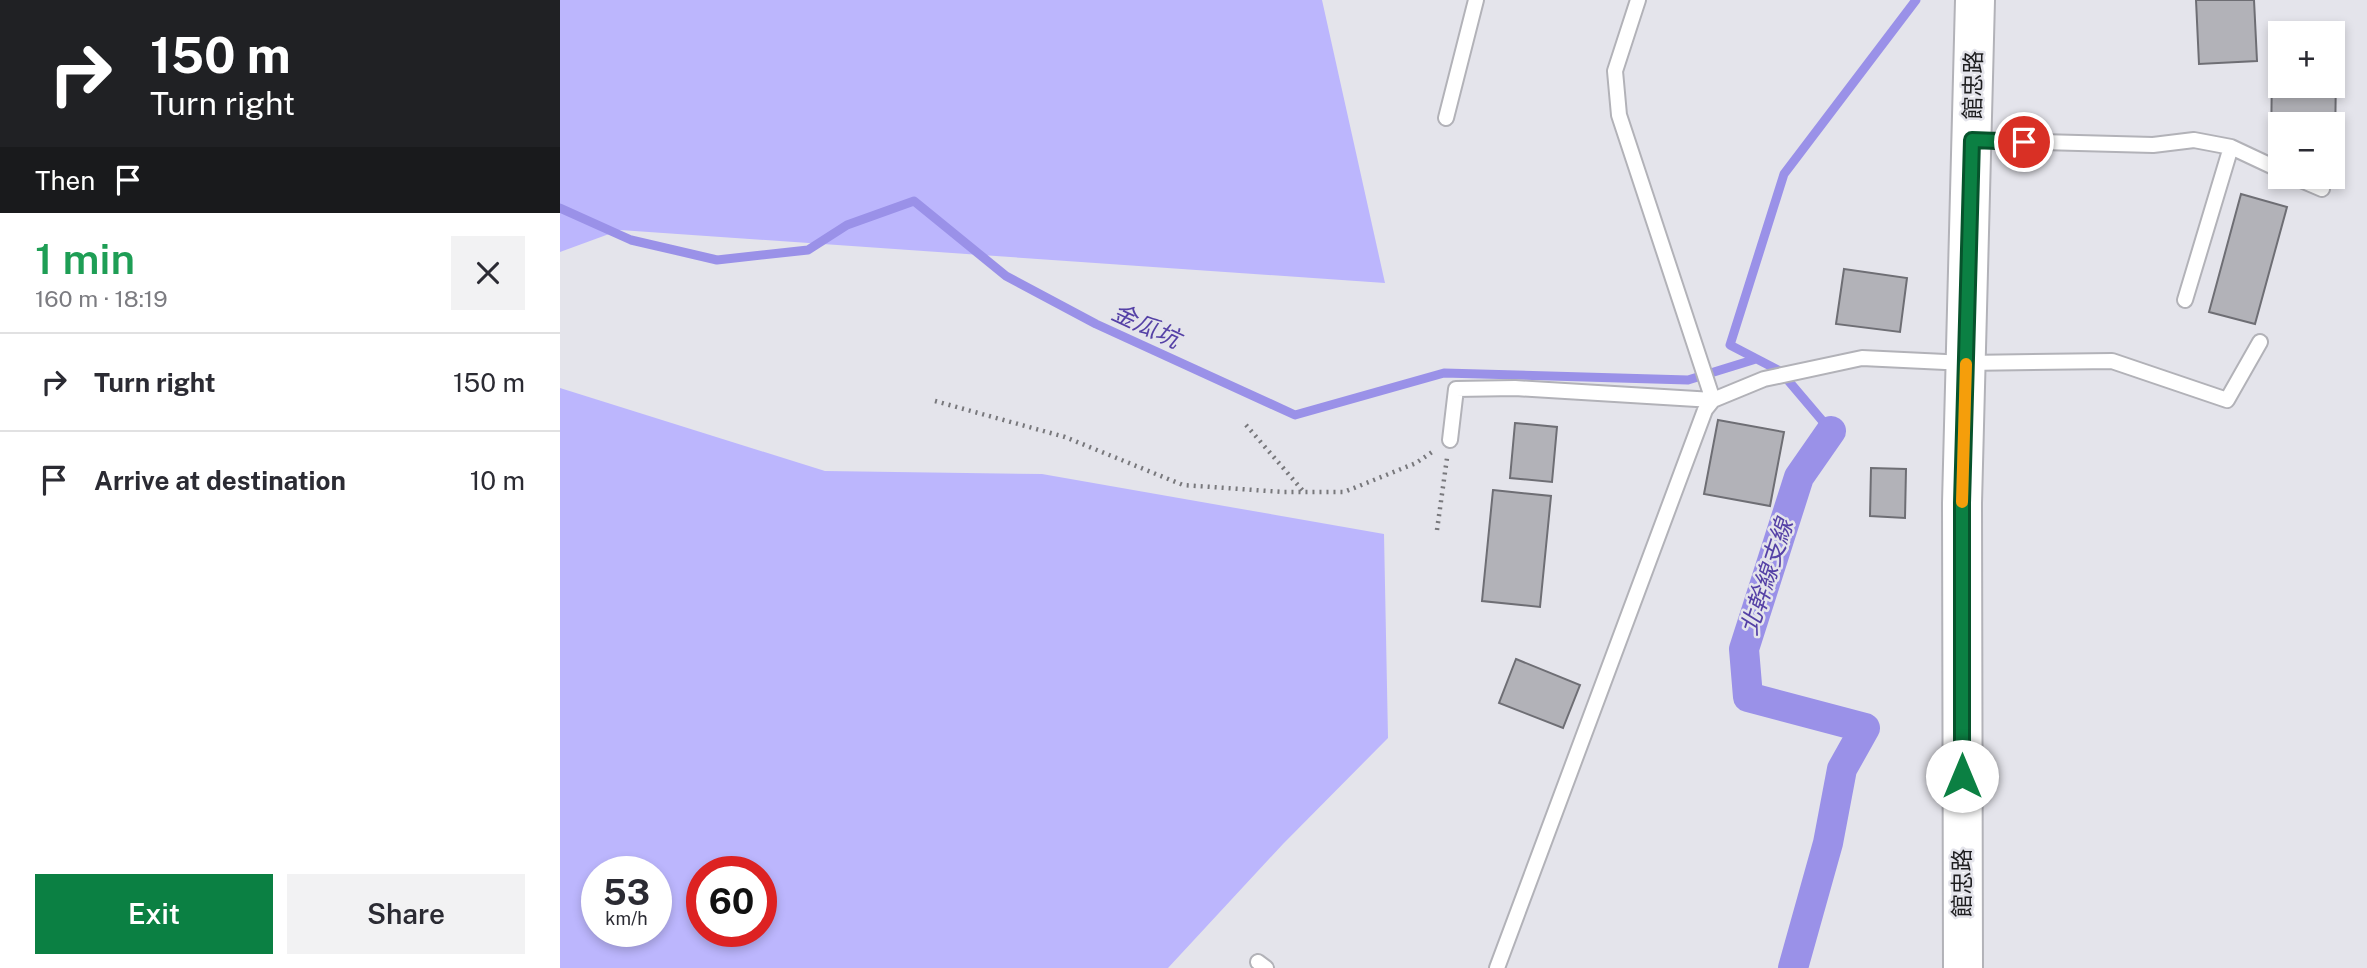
<!DOCTYPE html>
<meta charset="utf-8">
<style>
:root{--surface:#fff;--page:#f2f2f3;--text:#2b2b33;--muted:#7c7c81;--line:#e1e1e2;--accent:#0b8043}
body{margin:0;font-family:"Public Sans","Noto Sans TC",sans-serif;background:var(--page);color:var(--text);height:100vh;display:flex;flex-direction:column;font-size:26px;white-space:nowrap}
*{box-sizing:border-box;margin:0}
p{font-size:23px;color:var(--muted)}
.icon{flex:none;width:38px;height:38px;fill:none;stroke:currentColor;stroke-width:2;stroke-linecap:round;stroke-linejoin:round}
.map{position:relative;flex:1;overflow:hidden}
.panel{display:flex;flex-direction:column;background:var(--surface);width:560px}
.panel>*{flex:none}
.hud{background:#202124;color:#fff;overflow:hidden}
.tools{position:absolute;left:1708px;top:21px;display:grid;gap:14px}
.tools a{display:grid;place-items:center;width:77px;height:77px;border-radius:0px;background:var(--surface);box-shadow:0 4px 10px #0003;font-size:35px}
.speed{position:absolute;left:21px;top:856px;display:flex;gap:14px;font-size:35px;font-weight:700;text-align:center}
.speed>*{display:grid;place-content:center;width:91px;height:91px;border-radius:50%;background:var(--surface);box-shadow:0 4px 10px #0003;line-height:1}
.speed small{font-size:18px;font-weight:400}
.speed .limit{border:10px solid #d22;background:#fff;color:#111}
.pin{position:absolute;display:grid;place-items:center;width:60px;height:60px;color:#fff;margin:-30px;border:4px solid #fff;border-radius:50%;box-shadow:0 2px 7px #0007}
.me{position:absolute;width:77px;margin:-38px;rotate:0deg;stroke-linejoin:round;filter:drop-shadow(0 0 5px #0008)}
.turn{display:flex;align-items:center;gap:24px;height:147px;padding:0 35px;font-size:32px}
.turn .icon{width:91px;height:91px;stroke-width:2.5}
.turn b{display:block;font-size:49px;line-height:60px}
.then{display:flex;align-items:center;height:66px;padding:0 35px;background:#0003;gap:14px;font-size:26px}
.round{display:grid;place-items:center;flex:none;width:74px;height:74px;border-radius:0px;background:var(--page)}
.summary{display:flex;align-items:center;justify-content:space-between;height:119px;padding:0 35px}
h1{font-size:42px;font-weight:600;line-height:52px;color:#1e9e55}
.cta{display:flex;gap:14px;margin-top:auto;padding:14px 35px}
.cta a{flex:1;height:80px;border-radius:0px;background:var(--accent);color:#fff;font-size:28px;font-weight:600;line-height:80px;text-align:center}
.cta a+a{background:var(--page);color:var(--text)}
ul{padding:0;list-style:none}
li{display:flex;align-items:center;gap:21px;height:98px;padding:0 35px;border-top:2px solid var(--line)}
li div{flex:1}
li b{display:block;font-size:26px}
li em{font-style:normal}
main{display:flex;flex:1;min-height:0}
.map>svg:first-child{display:block}
.green{fill:#bcb6fd;fill-rule:evenodd}
.lines{fill:none;stroke-linecap:round;stroke-linejoin:round}
.stream{stroke:#9a91e8;stroke-width:9}
.canal{stroke:#9a91e8;stroke-width:30}
.building{fill:#b2b2b8;stroke:#6e6e74;stroke-width:2}
.service-casing{stroke:#b2b2b8;stroke-width:18}
.primary-casing{stroke:#b2b2b8;stroke-width:42}
.path{stroke:#78787c;stroke-width:4.5;stroke-dasharray:2 5;stroke-linecap:butt}
.service{stroke:#fff;stroke-width:14}
.primary{stroke:#fff;stroke-width:38}
.route-casing{stroke:#07532c;stroke-width:18}
.route{stroke:#0b8043;stroke-width:12}
.slow{stroke:#f59e0b;stroke-width:12}
.labels{text-anchor:middle;stroke-width:5;stroke-linejoin:round;paint-order:stroke}
.street-label{font-size:23px;fill:#1d1d1f;stroke:#e4e4eb}
.water-label{font-size:24px;font-style:italic;fill:#5541a6;stroke:#e4e4eb}
</style>
<main>
<section class="panel">
<div class="hud">
<div class="turn"><svg class="icon" aria-label="right" viewBox="0 0 24 24"><path d="M7 20v-9h11M14 6l5 5-5 5"/></svg><div><b>150 m</b>Turn right</div></div>
<div class="then">Then<svg class="icon" aria-label="arrive" viewBox="0 0 24 24"><path d="M6 21V4h12l-3 4 3 4H6"/></svg></div>
</div>
<div class="summary"><div><h1>1 min</h1><p>160 m · 18:19</p></div><a class="round"><svg class="icon" aria-label="close" viewBox="0 0 24 24"><path d="M6 6l12 12M18 6L6 18"/></svg></a></div>
<ul>
<li><svg class="icon" aria-label="right" viewBox="0 0 24 24"><path d="M7 20v-9h11M14 6l5 5-5 5"/></svg><div><b>Turn right</b></div><em>150 m</em></li>
<li><svg class="icon" aria-label="arrive" viewBox="0 0 24 24"><path d="M6 21V4h12l-3 4 3 4H6"/></svg><div><b>Arrive at destination</b></div><em>10 m</em></li>
</ul>
<div class="cta"><a>Exit</a><a>Share</a></div>
</section>
<div class="map">
<svg width="1807" height="968" viewBox="0 0 1807 968">
<rect width="100%" height="100%" fill="#e4e4eb"/>
<path class="green" d="M0,0H762L825,283L60,230L0,252Z
M0,388L265,471L482,474L824,534L828,738L723,844L608,968H0ZM37,872H96V931H37ZM142,872H201V931H142Z"/>
<g class="lines">
<path class="stream" d="M0,208L71,240L157,260L248,250L287,225L354,201L446,276L536,324L735,415L884,373L1128,380L1196,359
M1271,431L1220,371L1170,345L1224,174L1356,0"/>
<path class="canal" d="M1233,968L1268,843L1282,769L1305,728L1188,697L1184,649L1239,477L1271,431"/>
</g>
<path class="building" d="M1636,0H1694L1697,61L1639,64Z
M1712,70H1720V86H1773V71H1776L1775,147H1773V124H1720V147L1711,146Z
M1681,194L1727,207L1695,324L1649,312Z
M1284,269L1347,278L1340,332L1276,324Z
M1158,420L1224,432L1210,506L1144,494Z
M955,423L997,427L992,482L950,478Z
M1311,468L1346,469L1345,518L1310,516Z
M933,490L991,496L980,607L922,601Z
M956,659L1020,685L1003,728L939,703Z"/>
<g class="lines">
<defs>
<path id="service" d="M886,118L916,0
M1413,140L1593,145L1634,140L1671,147L1720,170
M1734,177L1762,189
M1625,300L1671,147
M890,440L896,389L955,388L1153,400L1204,379L1302,358L1406,363L1552,361L1667,400L1700,342
M698,962L706,968
M937,968L1145,410L1153,400L1059,115L1055,71L1078,0"/>
<path id="primary" d="M1403,968L1402,503L1415,0"/>
</defs>
<use href="#service" class="service-casing"/>
<use href="#primary" class="primary-casing"/>
<path class="path" d="M375,401L505,437L623,485L723,492H784L856,463L875,450
M686,425L744,492
M877,530L887,458"/>
<use href="#service" class="service"/>
<use href="#primary" class="primary"/>
</g>
<g class="lines">
<defs>
<path id="route" d="M1402,776V503L1412,140L1464,142"/>
</defs>
<use href="#route" class="route-casing"/>
<use href="#route" class="route"/>
<path class="slow" d="M1402,502L1406,364"/>
</g>
<g class="labels">
<g class="street-label">
<text transform="translate(1413 85) rotate(-89)" y="8">館忠路</text>
<text transform="translate(1402 883) rotate(-90)" y="8">館忠路</text>
</g>
<g class="water-label">
<text transform="translate(586 326) rotate(25)" y="8">金瓜坑</text>
<text transform="translate(1207 577) rotate(-72)" y="8">北幹線支線</text>
</g>
</g>
</svg>
<div class="tools">
<a>+</a>
<a>−</a>
</div>
<div class="speed"><div>53<small>km/h</small></div><div class="limit">60</div></div>
<div class="pin" style="left:1464px;top:142px;background:#d93025"><svg class="icon" aria-label="arrive" viewBox="0 0 24 24"><path d="M6 21V4h12l-3 4 3 4H6"/></svg></div>
<svg class="me" style="left:1402px;top:776px" viewBox="-20 -20 40 40"><circle r="19" fill="#fff"/><path d="M0-13L10 11 0 6-10 11z" fill="#0b8043"/></svg>
</div>
</main>
